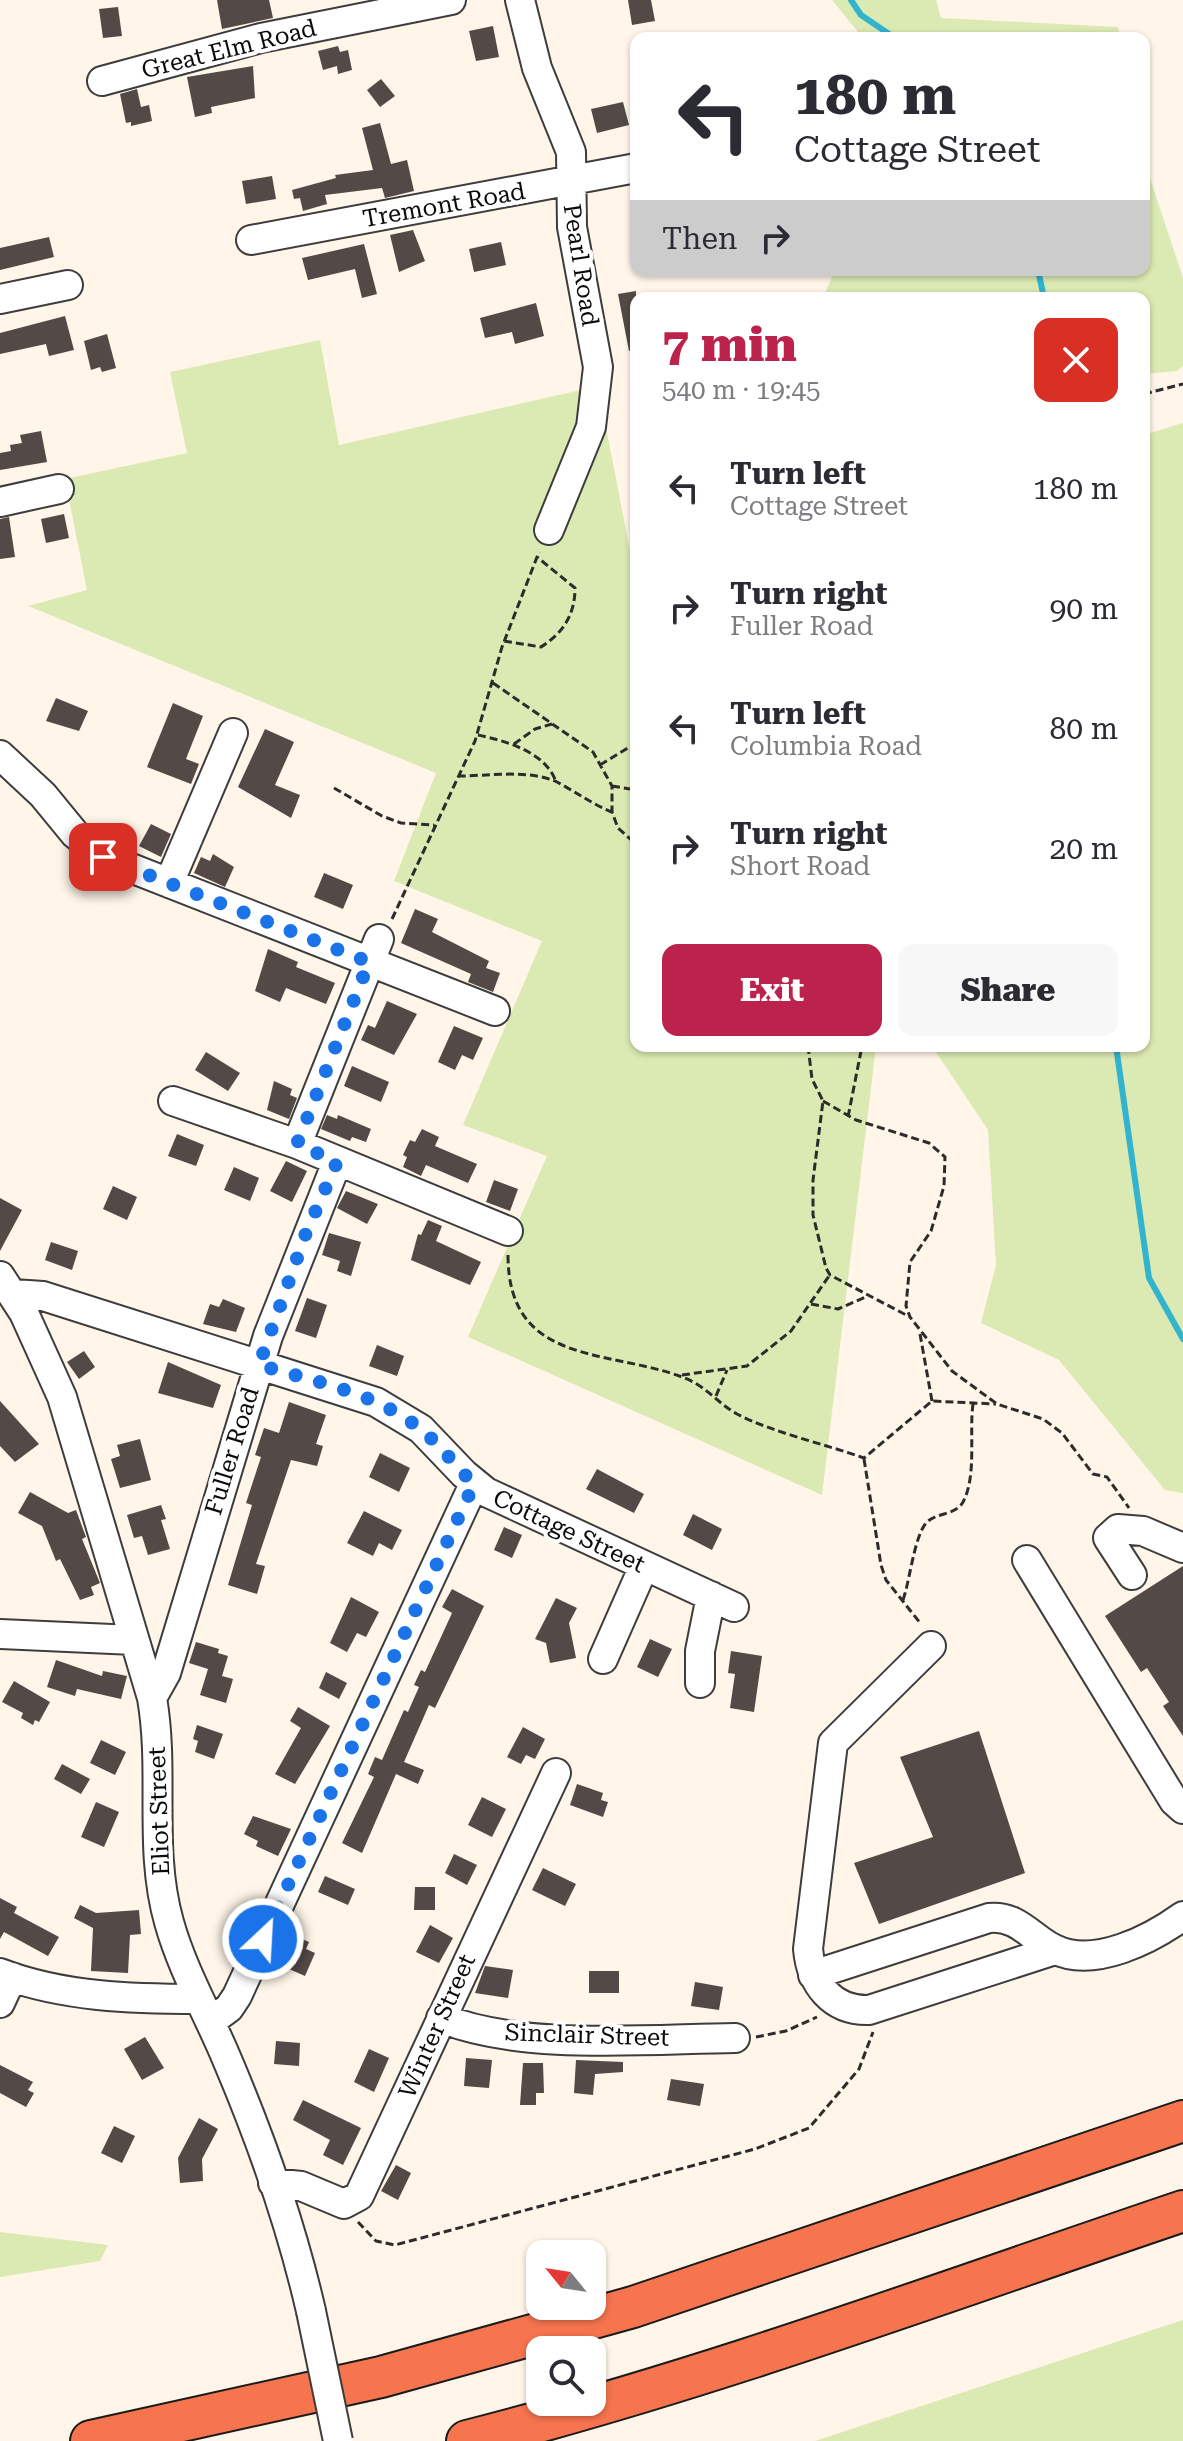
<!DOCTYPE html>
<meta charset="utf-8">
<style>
:root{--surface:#fff;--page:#f7f7f7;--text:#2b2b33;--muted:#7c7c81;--accent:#bb224c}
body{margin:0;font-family:"Roboto Serif",serif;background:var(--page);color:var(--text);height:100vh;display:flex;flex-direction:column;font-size:30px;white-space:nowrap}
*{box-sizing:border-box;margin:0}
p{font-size:26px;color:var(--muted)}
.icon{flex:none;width:44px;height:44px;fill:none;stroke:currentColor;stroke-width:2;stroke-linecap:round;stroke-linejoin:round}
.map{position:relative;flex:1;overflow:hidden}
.sheet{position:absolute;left:630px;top:292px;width:520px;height:760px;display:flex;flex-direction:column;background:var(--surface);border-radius:16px;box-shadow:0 2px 6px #0004}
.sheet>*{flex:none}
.hud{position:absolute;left:630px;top:32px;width:520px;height:244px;border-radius:16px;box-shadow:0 2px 6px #0004;background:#fff;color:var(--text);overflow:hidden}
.needle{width:52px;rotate:300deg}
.controls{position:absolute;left:526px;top:2240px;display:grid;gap:16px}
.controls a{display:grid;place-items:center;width:80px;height:80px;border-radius:16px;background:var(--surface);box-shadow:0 2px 6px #0004;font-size:40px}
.pin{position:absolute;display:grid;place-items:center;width:68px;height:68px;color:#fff;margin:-34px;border-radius:16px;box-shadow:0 4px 12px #0006}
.me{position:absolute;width:88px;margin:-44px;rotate:25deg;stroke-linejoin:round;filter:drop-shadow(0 0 6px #0008)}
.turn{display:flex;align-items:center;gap:28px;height:168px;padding:0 32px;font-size:36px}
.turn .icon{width:104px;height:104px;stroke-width:2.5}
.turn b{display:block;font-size:56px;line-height:68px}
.then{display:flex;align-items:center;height:76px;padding:0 32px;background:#0003;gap:16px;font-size:30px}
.round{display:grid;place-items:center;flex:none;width:84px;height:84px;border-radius:16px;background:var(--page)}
.summary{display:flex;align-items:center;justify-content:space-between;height:136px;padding:0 32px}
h1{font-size:48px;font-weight:800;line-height:60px;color:var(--accent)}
.action{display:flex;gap:16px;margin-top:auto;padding:16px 32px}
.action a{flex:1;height:92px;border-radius:16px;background:var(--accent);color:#fff;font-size:32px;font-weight:800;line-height:92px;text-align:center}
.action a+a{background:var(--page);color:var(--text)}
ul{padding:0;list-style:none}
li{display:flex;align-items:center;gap:24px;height:120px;padding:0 32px}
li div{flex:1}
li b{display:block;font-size:30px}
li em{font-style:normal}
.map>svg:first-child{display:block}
.green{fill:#dbe9b2}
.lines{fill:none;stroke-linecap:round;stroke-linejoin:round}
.stream{stroke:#32b4ce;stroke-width:6}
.building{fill:#534947}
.minor-casing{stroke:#3d3d3d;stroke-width:32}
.highway-casing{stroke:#1b1b1b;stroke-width:44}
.path{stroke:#2c2c2c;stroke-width:3;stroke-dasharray:8 4;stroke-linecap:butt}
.minor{stroke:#fff;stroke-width:28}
.highway{stroke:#f6744e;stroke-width:40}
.minor-bridge-casing{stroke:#3d3d3d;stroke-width:32;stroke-linecap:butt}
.minor-bridge{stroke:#fff;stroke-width:28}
.route{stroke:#1a73e8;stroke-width:14;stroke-dasharray:0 25.2}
.labels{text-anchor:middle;stroke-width:8;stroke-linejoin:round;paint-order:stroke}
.street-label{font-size:24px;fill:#0a0a0a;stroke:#fff}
</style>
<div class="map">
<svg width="1183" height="2441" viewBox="0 0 1183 2441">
<rect width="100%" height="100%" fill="#fff5e8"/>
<path class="green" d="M832,0H936L941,18L1118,27L1120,38H863Z
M1144,160L1183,278V366L1177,371L1144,374V298H823L835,270H1144Z
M320,340L339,445L598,386L636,582V1046H876L822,1495L468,1337L547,1156L463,1125L542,941L394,881L436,773L28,606L87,590L65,479L187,453L170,372Z
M1183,423V1493L1165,1490L1059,1360L981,1323L996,1265L988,1130L934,1049L935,1046H1144V435Z
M0,2232L108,2245L100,2261L0,2277Z
M1183,2320V2441H815Z"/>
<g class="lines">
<path class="stream" d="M851,0L861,15L895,38
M1038,270L1044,298
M1116,1046L1149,1278L1183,1339"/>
</g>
<path class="building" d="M217,0H269L273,18L222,29Z
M628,0H651L655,21L632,25Z
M118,7L122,36L103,38L99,9Z
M493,26L499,57L476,61L469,31Z
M338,46L340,52L348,50L352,70L338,74L337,66L323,70L318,51Z
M253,66L255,98L211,107L212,113L195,117L187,77Z
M381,79L395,96L380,107L367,90Z
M137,89L141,107L149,105L152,121L131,126V122L126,123L120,94Z
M623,102L629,125L597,133L591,109Z
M380,123L391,164L407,160L414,191L385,198L382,188L325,195L327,204L303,211L300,198L294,199L292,190L336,178L335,175L373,170L362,128Z
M272,176L276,199L246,204L242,181Z
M413,230L425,261L399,272L390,235Z
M49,237L54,257L0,270V248Z
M501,242L506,265L474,272L469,249Z
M364,244L377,294L362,298L355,269L308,280L302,258Z
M636,291V350L629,351L618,294Z
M536,303L544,336L515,344L512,332L485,338L480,318Z
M65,316L74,350L49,356L46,344L0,354V333Z
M107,334L116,368L102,372L100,367L91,370L84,341Z
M41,431L47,462L0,470V453L11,451L10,445L22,443L20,435Z
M64,514L69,538L46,543L41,519Z
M9,517L15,557L0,559V519Z
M56,698L88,711L79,731L46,721Z
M173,703L203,716L186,759L199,764L191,784L147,767Z
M265,729L294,742L275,785L300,795L291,818L238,787Z
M151,824L171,834L161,857L139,846Z
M213,854L234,867L225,887L194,873L201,857L210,861Z
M324,873L353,885L343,909L314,897Z
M415,909L438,919L432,932L489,961L486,968L500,973L493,992L468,982L471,974L401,943Z
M268,949L298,962L296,967L335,983L326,1004L286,988L280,1002L255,991Z
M387,1001L417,1014L394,1055L361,1040L368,1025L375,1028Z
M454,1026L483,1038L473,1060L462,1055L455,1070L438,1062Z
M206,1052L240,1073L228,1091L195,1070Z
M352,1066L389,1082L381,1102L344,1086Z
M274,1081L292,1089L290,1095L297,1098L289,1119L267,1110Z
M327,1115L337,1119L338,1115L371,1129L366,1142L352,1137L350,1141L321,1129Z
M422,1129L439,1137L435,1146L477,1164L468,1183L426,1165L421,1176L403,1167L407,1157L403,1155L410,1140L415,1142Z
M177,1134L204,1145L196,1166L168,1156Z
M286,1161L307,1171L292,1202L270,1191Z
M234,1167L259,1178L250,1201L224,1190Z
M494,1180L518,1189L510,1211L486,1202Z
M113,1186L137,1197L127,1220L103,1209Z
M346,1191L378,1204L367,1224L337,1208Z
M0,1198L22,1210L0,1251Z
M428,1220L442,1226L436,1241L481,1262L470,1285L411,1260L418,1234L421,1235Z
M329,1233L361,1242L351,1276L337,1271L340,1261L322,1255Z
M51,1242L78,1251L72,1270L45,1260Z
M307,1298L327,1305L316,1338L295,1331Z
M223,1299L245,1308L236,1332L203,1324L210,1304L219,1307Z
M377,1345L404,1356L397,1376L369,1366Z
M84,1351L95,1367L79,1379L67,1362Z
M168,1362L221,1385L213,1408L158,1393Z
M0,1401L39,1444L15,1462L0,1446Z
M289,1402L326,1415L316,1444L323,1446L317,1466L291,1460L256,1564L265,1566L257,1594L228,1585L252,1505L246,1503L261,1457L255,1455L264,1428L279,1433Z
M140,1439L151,1480L120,1488L111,1459L120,1456L117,1445Z
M380,1453L410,1468L399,1492L369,1477Z
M597,1469L644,1494L634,1513L586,1489Z
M30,1492L68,1513L76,1510L86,1537L82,1539L100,1583L91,1587L94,1595L80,1600L60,1559L56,1561L42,1526L18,1513Z
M161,1505L166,1519L161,1520L170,1549L148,1555L142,1536L134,1538L127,1515Z
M364,1511L402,1530L392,1550L379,1543L373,1556L347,1543Z
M693,1514L722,1529L712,1550L683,1535Z
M504,1527L522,1535L512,1558L494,1550Z
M1183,1566V1736L1163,1706L1169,1702L1147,1668L1141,1672L1105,1616Z
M452,1589L484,1606L435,1708L429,1705L404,1762L424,1770L418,1784L396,1774L362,1853L342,1843L374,1777L368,1774L375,1757L382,1760L404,1710L408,1712L419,1687L414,1685L421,1670L425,1672L452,1613L442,1607Z
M351,1597L379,1612L366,1637L357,1633L347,1652L330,1643Z
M556,1598L577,1608L569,1623L576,1658L550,1663L546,1643L535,1639Z
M650,1639L672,1649L658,1677L637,1667Z
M196,1642L219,1649L218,1653L228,1656L222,1676L233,1679L226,1703L200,1695L208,1669L189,1663Z
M731,1651L762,1656L754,1712L730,1708L735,1674L728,1673Z
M56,1660L102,1676L103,1671L127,1676L121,1699L77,1689L75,1696L47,1687Z
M326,1672L347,1683L339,1699L319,1688Z
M14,1681L50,1702L39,1722L35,1720L33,1725L21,1718L23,1713L2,1702Z
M298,1707L330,1726L295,1784L275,1774L301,1728L290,1721Z
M197,1725L223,1734L214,1759L195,1752L198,1741L193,1739Z
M523,1727L545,1739L535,1759L526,1755L521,1764L507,1757Z
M979,1731L1025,1873L879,1924L854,1863L933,1837L900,1757Z
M101,1740L126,1752L115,1775L90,1763Z
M62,1764L90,1779L81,1794L54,1779Z
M577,1784L603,1793L601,1800L608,1802L603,1817L570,1805Z
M482,1797L506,1809L492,1837L468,1825Z
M96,1802L119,1812L104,1847L81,1837Z
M253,1816L291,1829L278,1856L256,1846L258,1841L244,1834Z
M454,1854L477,1865L467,1885L445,1873Z
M543,1868L576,1884L565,1906L532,1890Z
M325,1876L355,1889L348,1905L318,1892Z
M415,1887H435V1910H414Z
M0,1898L17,1907L14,1913L59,1937L48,1956L4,1932L0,1939Z
M80,1905L96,1913L139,1910L141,1934L130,1935L128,1973L91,1971L93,1928L74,1918Z
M430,1925L453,1938L439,1963L416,1952Z
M288,1933L309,1942L306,1949L315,1953L305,1976L275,1963Z
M485,1966L513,1970L508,1998L475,1993Z
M589,1971H619V1993H589Z
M695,1982L723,1987L719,2010L691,2006Z
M145,2037L164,2068L142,2080L124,2049Z
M276,2041L300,2043L299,2066L274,2064Z
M369,2049L389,2058L374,2092L354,2082Z
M466,2058L492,2060L489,2088L464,2086Z
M576,2060L623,2062V2072L595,2074L593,2095L574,2093Z
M523,2063H543L544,2093H536V2105H520Z
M0,2065L33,2082L28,2090L34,2093L26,2107L0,2093Z
M671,2079L704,2084L700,2106L667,2100Z
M303,2100L361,2128L343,2165L323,2155L330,2140L293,2120Z
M199,2118L218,2129L202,2159L203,2181L180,2183L178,2158Z
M114,2126L135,2136L122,2163L101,2153Z
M396,2165L411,2173L398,2200L381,2191Z"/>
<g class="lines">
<defs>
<path id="minor" d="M520,0L537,68L571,152L572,227L598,367L591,427L549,530
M102,81L261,38L451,0
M251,240L636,168
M0,299L68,285
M0,502L59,489
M0,755L43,795L75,834L103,857L495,1011
M169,883L233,733
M173,1101L297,1144L508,1231
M297,1144L379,939
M0,1276L24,1313L62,1397L152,1698C165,1773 148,1848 169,1922C182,1969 207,2012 226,2057C261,2139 291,2224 311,2311
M13,1294L43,1296L376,1402L421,1429L464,1474L486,1492L734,1607
M1027,1560L1174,1801L1183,1809
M1132,1575L1108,1538L1118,1529L1143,1531L1183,1548
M0,1634L134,1640
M931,1646L833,1743L808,1949C811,1984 832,2011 869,2010L1055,1950
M603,1659L644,1566
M700,1683V1651L711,1596
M152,1698L166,1673L268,1336L337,1162
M0,1973C62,1997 133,1999 199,1999
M813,1975L989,1918C1018,1915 1031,1938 1054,1949C1094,1969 1151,1939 1183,1916
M0,2003L12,1977
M441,2018C522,2051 647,2039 735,2038
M210,2022L229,2008L237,1996L474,1484
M273,2183L301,2186L344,2204L359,2196L556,1773"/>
<path id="highway" d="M91,2441L381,2377L633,2307L1183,2121
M467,2441C710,2379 946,2291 1183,2211"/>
</defs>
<use href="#minor" class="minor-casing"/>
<use href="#highway" class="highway-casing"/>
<path class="path" d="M1144,394L1183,384
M504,641L541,647C563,633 575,615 575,588L537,557
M493,683L593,752L612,786V812L618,828L636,844
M478,735C506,741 546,752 556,782
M514,744L535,729L552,724
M600,765L636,743
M458,776C489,776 529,769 557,782C576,792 592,804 612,812
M612,786L636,790
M334,788L382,816L401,823L434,825
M392,919L475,741L502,647L539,552
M808,1046L812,1079L823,1101L813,1180V1215L826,1268L830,1275L910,1317
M823,1101L856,1120L929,1143L945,1157L944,1186L931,1231L910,1262L906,1306L910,1317L952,1371L997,1404L1043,1419L1062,1433L1093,1474L1107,1477L1129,1508
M848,1117L862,1046
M508,1255C508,1366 608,1349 682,1377C707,1386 717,1403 737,1414C774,1433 825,1444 864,1458L932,1401L996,1404
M811,1304L838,1309L868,1296
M920,1334L932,1401
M682,1375L747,1366L791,1331L829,1276
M716,1396L727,1370
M864,1459L881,1565L886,1580L921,1624
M903,1600C910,1580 914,1538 926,1523C936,1512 955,1516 963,1502C977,1476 969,1433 973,1404
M756,2037L786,2031L817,2017
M358,2222L376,2241L395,2245L755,2149L809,2128L859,2069L873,2032"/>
<use href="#minor" class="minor"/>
<use href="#highway" class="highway"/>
<defs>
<path id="minor-bridge" d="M311,2311L338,2441"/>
</defs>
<use href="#minor-bridge" class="minor-bridge-casing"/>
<use href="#minor-bridge" class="minor-bridge"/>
</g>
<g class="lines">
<path class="route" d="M103,857L369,962L297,1144L337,1162L306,1233L259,1365C313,1381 372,1392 418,1427C439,1443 455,1466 474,1484L263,1939"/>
</g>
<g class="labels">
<g class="street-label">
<text transform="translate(229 49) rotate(-14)" y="8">Great Elm Road</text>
<text transform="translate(444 205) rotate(-10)" y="8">Tremont Road</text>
<text transform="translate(581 265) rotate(81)" y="8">Pearl Road</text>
<text transform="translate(232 1451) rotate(-73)" y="8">Fuller Road</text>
<text transform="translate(569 1531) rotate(25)" y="8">Cottage Street</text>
<text transform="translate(159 1811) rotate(-92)" y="8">Eliot Street</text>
<text transform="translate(437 2026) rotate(-66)" y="8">Winter Street</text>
<text transform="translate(587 2035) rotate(2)" y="8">Sinclair Street</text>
</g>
</g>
</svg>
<div class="controls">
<a><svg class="needle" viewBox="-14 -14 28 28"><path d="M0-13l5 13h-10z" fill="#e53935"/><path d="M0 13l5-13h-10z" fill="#7c7c81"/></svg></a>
<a><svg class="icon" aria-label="search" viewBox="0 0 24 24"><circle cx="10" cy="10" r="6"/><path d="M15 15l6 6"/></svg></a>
</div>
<div class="pin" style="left:103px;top:857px;background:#d93025"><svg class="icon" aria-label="arrive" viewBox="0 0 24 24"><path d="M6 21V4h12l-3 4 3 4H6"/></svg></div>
<svg class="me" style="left:263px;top:1939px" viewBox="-20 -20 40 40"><circle r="17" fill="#1a73e8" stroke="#fff" stroke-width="3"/><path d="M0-11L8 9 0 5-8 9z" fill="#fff"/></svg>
<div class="hud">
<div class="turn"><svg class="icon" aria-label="left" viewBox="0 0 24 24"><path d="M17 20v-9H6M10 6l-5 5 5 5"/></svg><div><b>180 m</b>Cottage Street</div></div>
<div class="then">Then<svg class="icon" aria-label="right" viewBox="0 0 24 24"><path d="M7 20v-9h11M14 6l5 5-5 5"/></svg></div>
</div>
<section class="sheet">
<div class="summary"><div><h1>7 min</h1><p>540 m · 19:45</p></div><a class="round" style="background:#d93025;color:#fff"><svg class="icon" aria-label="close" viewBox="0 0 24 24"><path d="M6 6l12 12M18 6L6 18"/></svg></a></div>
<ul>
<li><svg class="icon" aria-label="left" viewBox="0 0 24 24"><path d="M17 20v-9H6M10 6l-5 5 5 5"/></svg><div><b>Turn left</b><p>Cottage Street</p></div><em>180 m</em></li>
<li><svg class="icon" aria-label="right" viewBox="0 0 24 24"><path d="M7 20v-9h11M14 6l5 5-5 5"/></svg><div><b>Turn right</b><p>Fuller Road</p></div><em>90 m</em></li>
<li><svg class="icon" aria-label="left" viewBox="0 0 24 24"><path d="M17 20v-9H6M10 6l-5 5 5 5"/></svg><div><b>Turn left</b><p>Columbia Road</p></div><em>80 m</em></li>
<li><svg class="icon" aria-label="right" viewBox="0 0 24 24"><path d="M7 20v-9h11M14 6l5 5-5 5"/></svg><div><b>Turn right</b><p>Short Road</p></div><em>20 m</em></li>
</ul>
<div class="action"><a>Exit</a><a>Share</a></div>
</section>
</div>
